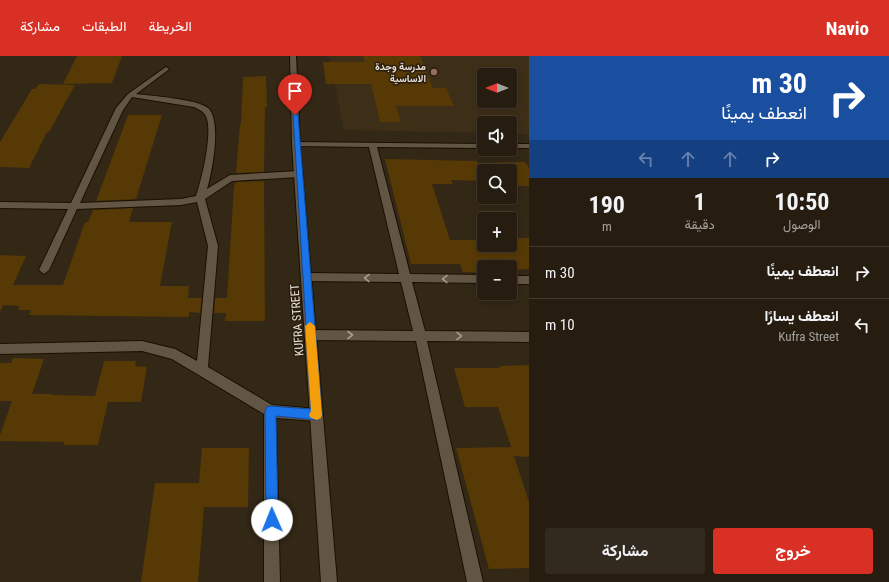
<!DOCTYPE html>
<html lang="ar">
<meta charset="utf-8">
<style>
:root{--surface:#261d10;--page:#322a1e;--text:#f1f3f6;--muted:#a4a29f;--line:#423b30;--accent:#d93025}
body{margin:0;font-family:"Roboto Condensed",Vazirmatn,sans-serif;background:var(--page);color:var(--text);direction:rtl;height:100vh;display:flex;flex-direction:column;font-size:15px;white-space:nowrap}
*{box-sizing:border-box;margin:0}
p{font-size:13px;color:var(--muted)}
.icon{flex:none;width:22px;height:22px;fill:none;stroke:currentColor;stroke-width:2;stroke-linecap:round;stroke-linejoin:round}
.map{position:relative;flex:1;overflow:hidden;direction:ltr}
.sheet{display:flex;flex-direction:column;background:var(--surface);width:360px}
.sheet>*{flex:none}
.guide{background:#1a4fa0;color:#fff;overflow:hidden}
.needle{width:26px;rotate:270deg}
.tools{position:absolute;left:477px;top:12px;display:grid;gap:8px}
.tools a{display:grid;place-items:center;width:40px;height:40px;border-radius:4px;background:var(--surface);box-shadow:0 2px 6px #0003,0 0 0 1px var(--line);font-size:20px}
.pin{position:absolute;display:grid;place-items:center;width:34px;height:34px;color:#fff;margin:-41px -17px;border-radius:50% 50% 50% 0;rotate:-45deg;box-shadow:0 0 4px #0007}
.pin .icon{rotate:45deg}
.me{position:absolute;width:44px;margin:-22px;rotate:359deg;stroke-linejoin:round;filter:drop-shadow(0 0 3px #0008)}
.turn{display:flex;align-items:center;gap:14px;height:84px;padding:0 16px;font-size:18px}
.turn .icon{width:52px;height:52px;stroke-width:2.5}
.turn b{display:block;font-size:28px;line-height:34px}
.lanes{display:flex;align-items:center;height:38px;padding:0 16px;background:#0003;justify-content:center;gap:20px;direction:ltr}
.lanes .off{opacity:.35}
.eta{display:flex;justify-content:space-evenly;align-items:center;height:68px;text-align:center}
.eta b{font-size:24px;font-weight:700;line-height:28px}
.primary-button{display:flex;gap:8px;margin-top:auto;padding:8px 16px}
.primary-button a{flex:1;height:46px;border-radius:4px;background:var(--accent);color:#fff;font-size:16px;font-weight:700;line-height:46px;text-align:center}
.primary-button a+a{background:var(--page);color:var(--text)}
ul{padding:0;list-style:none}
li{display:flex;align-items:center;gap:12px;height:52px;padding:0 16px;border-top:1px solid var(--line)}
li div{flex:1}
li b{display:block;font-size:15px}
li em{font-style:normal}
header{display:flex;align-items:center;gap:24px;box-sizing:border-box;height:56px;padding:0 20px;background:var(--accent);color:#fff}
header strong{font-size:19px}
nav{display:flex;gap:22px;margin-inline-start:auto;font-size:14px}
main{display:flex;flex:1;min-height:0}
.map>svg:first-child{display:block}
.built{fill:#3d2e17;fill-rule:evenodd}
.building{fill:#563905}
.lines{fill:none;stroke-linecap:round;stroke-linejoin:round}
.minor-casing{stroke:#1a1002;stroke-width:2}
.tertiary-casing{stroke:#1a1002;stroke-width:2}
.minor{fill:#625543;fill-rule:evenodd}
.tertiary{fill:#625543;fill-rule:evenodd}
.oneway{stroke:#a69b8d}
.route{fill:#1a73e8;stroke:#114b97}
.slow{fill:#f59e0b}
.education-dot{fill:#8d6e63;stroke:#291d0d;stroke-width:1.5}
.labels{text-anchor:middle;stroke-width:3;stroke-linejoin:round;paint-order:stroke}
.far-poi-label{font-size:10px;font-weight:bold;fill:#e9e1d7;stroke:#291d0d;text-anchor:end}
.street-label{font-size:12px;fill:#e9e1d7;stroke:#291d0d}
</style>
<header>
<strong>Navio</strong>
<nav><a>الخريطة</a><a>الطبقات</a><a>مشاركة</a></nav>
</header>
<main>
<section class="sheet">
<div class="guide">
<div class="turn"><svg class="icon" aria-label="right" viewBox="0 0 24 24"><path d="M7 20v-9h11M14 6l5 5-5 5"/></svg><div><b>30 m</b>انعطف يمينًا</div></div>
<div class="lanes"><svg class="icon off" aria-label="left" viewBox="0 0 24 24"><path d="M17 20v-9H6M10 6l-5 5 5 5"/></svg><svg class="icon off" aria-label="ahead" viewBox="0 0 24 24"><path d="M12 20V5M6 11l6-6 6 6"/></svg><svg class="icon off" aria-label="ahead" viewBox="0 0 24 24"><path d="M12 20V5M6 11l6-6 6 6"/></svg><svg class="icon" aria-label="right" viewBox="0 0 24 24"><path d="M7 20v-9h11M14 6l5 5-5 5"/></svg></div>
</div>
<div class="eta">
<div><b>10:50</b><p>الوصول</p></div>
<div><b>1</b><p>دقيقة</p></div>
<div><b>190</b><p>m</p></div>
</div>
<ul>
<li><svg class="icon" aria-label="right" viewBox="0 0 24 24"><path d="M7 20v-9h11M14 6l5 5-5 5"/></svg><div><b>انعطف يمينًا</b></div><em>30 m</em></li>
<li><svg class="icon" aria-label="left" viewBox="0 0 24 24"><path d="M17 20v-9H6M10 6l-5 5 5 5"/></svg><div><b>انعطف يسارًا</b><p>Kufra Street</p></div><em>10 m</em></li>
</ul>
<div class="primary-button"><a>خروج</a><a>مشاركة</a></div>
</section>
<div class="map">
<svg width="529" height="526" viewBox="0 0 529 526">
<rect width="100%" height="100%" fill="#332716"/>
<path class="built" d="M329,0H529V78H510V67H484V77L344,74ZM484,19H510V45H484Z"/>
<path class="building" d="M77,0H122L112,27L63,28Z
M363,0H420L433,32H446L454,50H396L401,66H380L371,28H326L323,6H365Z
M266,20L267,51H265L264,116L236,117L240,69H241L243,21Z
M39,28L75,29L49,76H47L29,112L0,111V86L32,33H35Z
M128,59H162L136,143L96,145Z
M385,103L477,105L478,107L525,106L529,112V130H510V115H484V125L451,124L453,128H432L450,184H484V189H510V182H529V213L510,214V211H484V217L463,216L460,208H411Z
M264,125L265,265H225L226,257H214L215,242H227L234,130L236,126Z
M133,152L129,166H172L160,230H189L188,242H202L200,257L189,256V261L29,259L31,254H18L20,250L3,249L0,256V199L26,200L13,229H63L85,166H88L93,154Z
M13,302L44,303L32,338H52V339L95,340L104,305H136L135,310L147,311L141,346H108L98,389H64V386L0,385V379L12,345H0V307H11Z
M529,309V401L514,400L498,351H465L454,312H500L499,310Z
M511,391L529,446V512L489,513L456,392Z
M202,392H249L248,451H204L198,526H141L155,427H199Z"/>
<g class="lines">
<defs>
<path id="minor" d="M166,11L169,13L168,14L136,38C152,40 197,43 208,52C222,64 212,117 207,133L230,119L299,115L303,118L299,121L232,125L205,143L218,190L208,311L272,349L317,353L321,355L323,359L321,363L317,365L276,362L280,526H264V358L172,303L142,295L0,298V288L142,285L175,293L197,305L208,190L197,146L181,149L77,153L49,214L44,218L39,214L68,153L0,152V146L71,147L116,52L128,38ZM132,41L194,51C200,54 205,56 207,63C212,80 202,123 196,140L181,143L80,147L123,54Z
M293,86L484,88V92L377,91L410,218L484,219V227L412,226L425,275L529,276V286L427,285L483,526H467L416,285L311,284L307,283L305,279L307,275L311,274L413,275L401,226L306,225L301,221L306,217L399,218L369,91L296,90H293Z
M510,88H529V92H510Z
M510,220H529V228H510Z"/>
<path id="tertiary" d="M290,0H296L300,88L337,526H321L292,88Z"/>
</defs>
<use href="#minor" class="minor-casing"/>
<use href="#tertiary" class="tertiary-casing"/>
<use href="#minor" class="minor"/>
<use href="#tertiary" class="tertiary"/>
</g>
<defs><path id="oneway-chevron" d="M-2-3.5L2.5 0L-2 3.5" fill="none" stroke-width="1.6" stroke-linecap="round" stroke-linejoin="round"/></defs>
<g class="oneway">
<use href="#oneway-chevron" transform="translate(367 222) rotate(-179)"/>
<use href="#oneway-chevron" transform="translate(445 223) rotate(-179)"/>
<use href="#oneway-chevron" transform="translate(350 279)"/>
<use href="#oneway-chevron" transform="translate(459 280) rotate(1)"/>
</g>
<path class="route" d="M293,58L298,59L322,359L321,362L317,364L276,360L278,464L276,468L272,470L267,468L266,464L265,355L267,351L270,350L311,353Z"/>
<path class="slow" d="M310,266L315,270L322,359L321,362L317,364L311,362L309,359L311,355L305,270Z"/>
<circle class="education-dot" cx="434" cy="16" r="4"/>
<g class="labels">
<g class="far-poi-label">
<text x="426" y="14">مدرسة وجدة<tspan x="426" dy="12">الاساسية</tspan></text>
</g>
<g class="street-label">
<text transform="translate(297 264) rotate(-94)" y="4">KUFRA STREET</text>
</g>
</g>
</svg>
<div class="tools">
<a><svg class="needle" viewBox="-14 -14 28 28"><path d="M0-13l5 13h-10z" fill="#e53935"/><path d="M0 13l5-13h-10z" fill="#a4a29f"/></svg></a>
<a><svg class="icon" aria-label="sound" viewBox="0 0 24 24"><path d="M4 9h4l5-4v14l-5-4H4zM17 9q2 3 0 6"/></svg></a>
<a><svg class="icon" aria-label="search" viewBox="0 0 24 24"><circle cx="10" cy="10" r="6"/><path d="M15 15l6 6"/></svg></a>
<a>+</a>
<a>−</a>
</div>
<div class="pin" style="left:295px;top:59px;background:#d93025"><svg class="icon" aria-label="arrive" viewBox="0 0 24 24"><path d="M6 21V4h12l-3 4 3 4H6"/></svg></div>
<svg class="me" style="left:272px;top:464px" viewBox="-20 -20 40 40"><circle r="19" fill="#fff"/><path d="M0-13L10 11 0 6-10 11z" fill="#1a73e8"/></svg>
</div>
</main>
